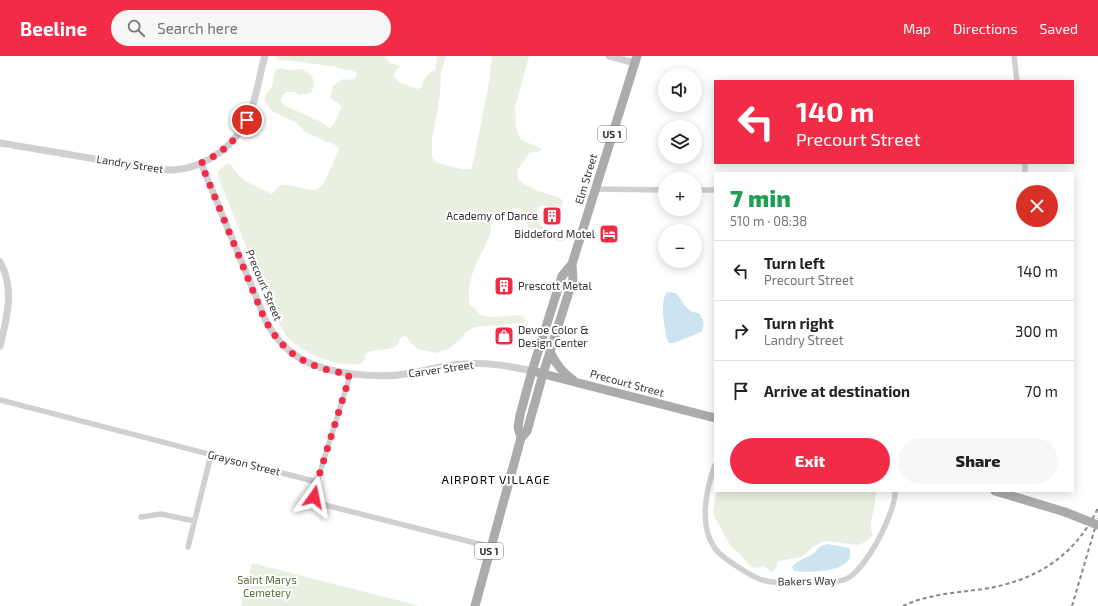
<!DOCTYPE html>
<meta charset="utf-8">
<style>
:root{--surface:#fff;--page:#f6f6f6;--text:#202124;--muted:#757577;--line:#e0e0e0;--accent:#f22c46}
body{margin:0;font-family:"Exo 2",sans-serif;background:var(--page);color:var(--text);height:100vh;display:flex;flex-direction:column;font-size:15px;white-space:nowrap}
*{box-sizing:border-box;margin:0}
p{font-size:13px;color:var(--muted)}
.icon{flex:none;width:22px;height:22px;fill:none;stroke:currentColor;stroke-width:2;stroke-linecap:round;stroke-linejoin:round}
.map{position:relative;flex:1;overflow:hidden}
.panel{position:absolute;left:714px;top:116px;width:360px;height:320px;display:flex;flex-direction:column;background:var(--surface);border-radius:0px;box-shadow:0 2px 10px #0003}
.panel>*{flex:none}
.hud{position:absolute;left:714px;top:24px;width:360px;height:84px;border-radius:0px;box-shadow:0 2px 10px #0003;background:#f22c46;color:#fff;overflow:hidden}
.controls{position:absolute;left:658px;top:12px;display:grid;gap:8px}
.controls a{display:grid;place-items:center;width:44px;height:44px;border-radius:50%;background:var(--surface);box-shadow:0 2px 10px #0003;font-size:20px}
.pin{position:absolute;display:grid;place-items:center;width:34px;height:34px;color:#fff;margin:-17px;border:2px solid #fff;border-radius:50%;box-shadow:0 1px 4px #0007}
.me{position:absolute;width:44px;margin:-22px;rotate:12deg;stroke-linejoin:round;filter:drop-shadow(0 0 3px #0008)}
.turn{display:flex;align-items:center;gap:14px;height:84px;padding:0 16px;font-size:18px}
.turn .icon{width:52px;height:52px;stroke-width:2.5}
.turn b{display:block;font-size:28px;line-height:34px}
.round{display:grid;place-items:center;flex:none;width:42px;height:42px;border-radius:21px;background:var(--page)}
.summary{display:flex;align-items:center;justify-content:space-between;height:68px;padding:0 16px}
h1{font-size:24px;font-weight:800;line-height:30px;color:#1e9e55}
.primary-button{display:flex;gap:8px;margin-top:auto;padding:8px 16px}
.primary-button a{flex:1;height:46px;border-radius:24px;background:var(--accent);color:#fff;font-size:16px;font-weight:800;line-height:46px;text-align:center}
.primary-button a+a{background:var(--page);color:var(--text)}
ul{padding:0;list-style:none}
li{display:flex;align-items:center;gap:12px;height:60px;padding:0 16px;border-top:1px solid var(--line)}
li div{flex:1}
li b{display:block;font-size:15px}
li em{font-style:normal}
header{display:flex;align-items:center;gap:24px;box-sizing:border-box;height:56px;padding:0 20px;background:var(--accent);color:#fff}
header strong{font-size:19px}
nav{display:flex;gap:22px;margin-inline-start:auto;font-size:14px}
.search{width:280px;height:36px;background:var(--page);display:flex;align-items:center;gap:10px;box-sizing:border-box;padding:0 14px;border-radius:22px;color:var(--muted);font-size:15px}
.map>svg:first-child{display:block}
.green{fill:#eaf0e1}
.water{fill:#cde4f0}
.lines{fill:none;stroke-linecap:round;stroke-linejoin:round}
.minor{stroke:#d0d0d0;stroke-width:5.5}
.tertiary{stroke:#d0d0d0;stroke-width:7}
.primary{stroke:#ababab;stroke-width:9}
.rail{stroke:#888;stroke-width:2;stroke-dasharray:4 3;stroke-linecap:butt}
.primary-bridge{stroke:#ababab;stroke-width:9}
.route{stroke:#f22c46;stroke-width:7;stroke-dasharray:0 12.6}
.labels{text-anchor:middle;stroke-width:4;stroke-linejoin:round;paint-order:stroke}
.shield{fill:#fff;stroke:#707070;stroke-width:1}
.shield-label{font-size:10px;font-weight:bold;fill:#333}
.street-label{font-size:11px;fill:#333;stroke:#fff}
.poi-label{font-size:11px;fill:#333;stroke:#fff;text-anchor:end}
.park-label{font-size:11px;fill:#59733b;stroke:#fff}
.neighbourhood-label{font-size:12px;letter-spacing:1px;fill:#000;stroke:#fff}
</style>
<header>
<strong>Beeline</strong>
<div class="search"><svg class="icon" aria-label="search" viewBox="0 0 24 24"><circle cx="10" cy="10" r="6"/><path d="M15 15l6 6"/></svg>Search here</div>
<nav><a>Map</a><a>Directions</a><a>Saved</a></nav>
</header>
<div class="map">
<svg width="1098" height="550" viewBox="0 0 1098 550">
<rect width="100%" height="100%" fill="#fff"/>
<path class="green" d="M276,0H384L390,7L400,10L393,19L399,26L416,33L421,32C424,23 426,18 435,14L437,0H446L441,17L440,40L432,84V100L437,107L461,113H471L473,107L489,26L492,0H529L515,52L516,72L521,84L541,92V95L529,97L517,115L518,123C526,130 537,135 548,138C554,140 558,140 563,145L562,150L560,153L544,149L538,151C532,172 550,176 566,181L567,183L561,186L538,178L528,171L526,161L519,152H513L492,165C491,171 491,176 489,181C480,202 464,225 470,249L475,253L480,259L493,261L517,259L524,261L525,265L523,267L475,271L466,276L461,283L448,293L436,297L418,293L412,288L405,279L400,283L398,289L389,293L371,295L365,299V303L360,308C339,311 312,301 295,288C281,278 271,252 265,236C248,198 234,159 218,121V115L228,107L232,110C238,124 258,131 272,138C274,136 278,131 281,129C288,126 307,135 317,134L324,127L339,93L332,86H327L306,76L295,66L272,55L264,43C266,35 269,36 272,30C275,23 272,17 278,12C282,12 286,14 290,14C293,14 297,13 300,13C313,16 317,26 311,37L299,39L295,36H286L282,40L281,45L284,49L319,65L330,72L334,68L342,50L330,42L333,30L343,23L349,24L355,22L357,17C351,12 343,16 337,11L286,4L280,5L277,3Z
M716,435H879L876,437C875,444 875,451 873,457C871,467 869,469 873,479L867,485L859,489L824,485L813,491L802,501L779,505L774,515L771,516L764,510C750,515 749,509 742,500C739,497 737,496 734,494C726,485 722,472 715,462L713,457Z
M252,507L420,550H241Z"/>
<path class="water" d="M667,236L676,237L686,251L692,256L699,257C703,263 706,269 701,276L674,287H669L667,284C665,272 659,246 667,236Z
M827,488L849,492C859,517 808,517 794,515L792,511C796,505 805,502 811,499C819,495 816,490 827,488Z"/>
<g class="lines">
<path class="minor" d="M1014,0L1017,25
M1025,107V117
M595,133L665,134
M695,134H715
M0,344L317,426L314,441L316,445L321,448L491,491
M715,409C706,433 699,469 714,491C719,499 728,504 735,509C741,513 747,517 753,520C768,529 787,526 804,526C817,525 834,528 846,523C866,514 896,456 895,435
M317,426L348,326L349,317
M141,461L161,458L194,465
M188,491L211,399"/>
<path class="tertiary" d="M609,0L635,7
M0,87L149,112C157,113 165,114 173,114C206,112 237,89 249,59C257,40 259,20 265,0
M201,107L266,265C285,301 313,313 352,318C370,320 388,321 406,318C425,315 444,309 463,308C487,306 509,310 532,315
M0,206C15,233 7,262 0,290"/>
<path class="primary" d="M550,296C556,309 563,316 573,324
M532,315L715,362
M521,382L518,371L520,359L532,315L562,220L572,208
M995,435L1065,456
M475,550L521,382L527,375L543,318L573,223L572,208L637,0"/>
<path class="rail" d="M903,550C928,538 956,537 983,533C1036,525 1075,500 1098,452
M1072,550L1098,462"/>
<path class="primary-bridge" d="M1065,456L1098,469"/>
</g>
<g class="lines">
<path class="route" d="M247,64C237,84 221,98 201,107L262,257C280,297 307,312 349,318L348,326L317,426L314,441"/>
</g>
<defs>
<symbol id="building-square" viewBox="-11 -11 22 22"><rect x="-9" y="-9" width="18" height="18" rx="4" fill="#f22c46" stroke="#fff"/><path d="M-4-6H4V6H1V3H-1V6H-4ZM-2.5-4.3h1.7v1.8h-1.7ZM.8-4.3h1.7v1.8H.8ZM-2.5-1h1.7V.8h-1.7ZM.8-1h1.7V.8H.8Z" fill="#fff"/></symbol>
<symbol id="hotel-square" viewBox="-11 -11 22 22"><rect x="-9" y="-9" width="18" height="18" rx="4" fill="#f22c46" stroke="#fff"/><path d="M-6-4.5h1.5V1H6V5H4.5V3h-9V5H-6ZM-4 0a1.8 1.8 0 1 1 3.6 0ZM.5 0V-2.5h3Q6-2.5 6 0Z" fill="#fff"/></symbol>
<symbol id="shop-square" viewBox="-11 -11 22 22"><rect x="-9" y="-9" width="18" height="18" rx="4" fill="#f22c46" stroke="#fff"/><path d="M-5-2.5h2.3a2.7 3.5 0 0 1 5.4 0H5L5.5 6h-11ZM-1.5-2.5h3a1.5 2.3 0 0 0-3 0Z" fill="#fff"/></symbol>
</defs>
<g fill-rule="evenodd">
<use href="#building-square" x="541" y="149" width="22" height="22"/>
<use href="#hotel-square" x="598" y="167" width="22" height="22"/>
<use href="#building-square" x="493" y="219" width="22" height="22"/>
<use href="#shop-square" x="493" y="269" width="22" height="22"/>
</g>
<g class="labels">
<g class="shield">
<rect x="598" y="70" width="28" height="16" rx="3"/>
<rect x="475" y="487" width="28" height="16" rx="3"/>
</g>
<g class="shield-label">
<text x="612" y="82">US 1</text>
<text x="489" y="499">US 1</text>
</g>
<g class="street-label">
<text transform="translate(130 108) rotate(9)" y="4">Landry Street</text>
<text transform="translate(586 123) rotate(-73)" y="4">Elm Street</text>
<text transform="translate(264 229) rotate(67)" y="4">Precourt Street</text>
<text transform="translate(441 313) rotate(-8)" y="4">Carver Street</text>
<text transform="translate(627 327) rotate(15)" y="4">Precourt Street</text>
<text transform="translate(244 407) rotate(14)" y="4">Grayson Street</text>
<text transform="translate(807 525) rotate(-1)" y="4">Bakers Way</text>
</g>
<g class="poi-label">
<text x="538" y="164">Academy of Dance</text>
<text x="595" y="182">Biddeford Motel</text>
<text x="518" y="234" text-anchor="start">Prescott Metal</text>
<text x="518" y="278" text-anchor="start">Devoe Color &amp;<tspan x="518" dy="13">Design Center</tspan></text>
</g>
<g class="park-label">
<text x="267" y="528">Saint Marys<tspan x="267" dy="13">Cemetery</tspan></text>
</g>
<g class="neighbourhood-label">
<text x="496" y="428">AIRPORT VILLAGE</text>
</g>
</g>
</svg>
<div class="controls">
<a><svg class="icon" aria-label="sound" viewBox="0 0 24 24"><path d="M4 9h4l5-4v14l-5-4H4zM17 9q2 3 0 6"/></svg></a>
<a><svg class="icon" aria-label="layers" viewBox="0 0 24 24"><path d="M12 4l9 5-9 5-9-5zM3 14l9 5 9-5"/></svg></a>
<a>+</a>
<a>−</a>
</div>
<div class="pin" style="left:247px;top:64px;background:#d93025"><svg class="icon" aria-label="arrive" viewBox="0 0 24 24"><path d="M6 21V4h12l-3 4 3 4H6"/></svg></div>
<svg class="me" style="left:314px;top:441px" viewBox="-20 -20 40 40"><path d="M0-17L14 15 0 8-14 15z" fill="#f22c46" stroke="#fff" stroke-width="4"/></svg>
<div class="hud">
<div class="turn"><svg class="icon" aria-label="left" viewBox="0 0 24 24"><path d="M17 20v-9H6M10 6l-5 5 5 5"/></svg><div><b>140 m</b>Precourt Street</div></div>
</div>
<section class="panel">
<div class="summary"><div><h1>7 min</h1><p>510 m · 08:38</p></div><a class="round" style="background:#d93025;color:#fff"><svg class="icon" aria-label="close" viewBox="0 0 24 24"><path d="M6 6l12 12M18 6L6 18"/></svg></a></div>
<ul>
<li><svg class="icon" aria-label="left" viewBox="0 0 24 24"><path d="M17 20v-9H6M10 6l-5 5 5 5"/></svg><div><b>Turn left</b><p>Precourt Street</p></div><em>140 m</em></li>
<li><svg class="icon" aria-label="right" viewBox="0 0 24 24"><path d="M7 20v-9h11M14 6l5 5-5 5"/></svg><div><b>Turn right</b><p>Landry Street</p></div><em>300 m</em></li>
<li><svg class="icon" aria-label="arrive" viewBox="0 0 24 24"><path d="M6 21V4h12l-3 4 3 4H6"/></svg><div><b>Arrive at destination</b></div><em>70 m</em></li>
</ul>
<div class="primary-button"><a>Exit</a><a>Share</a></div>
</section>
</div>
